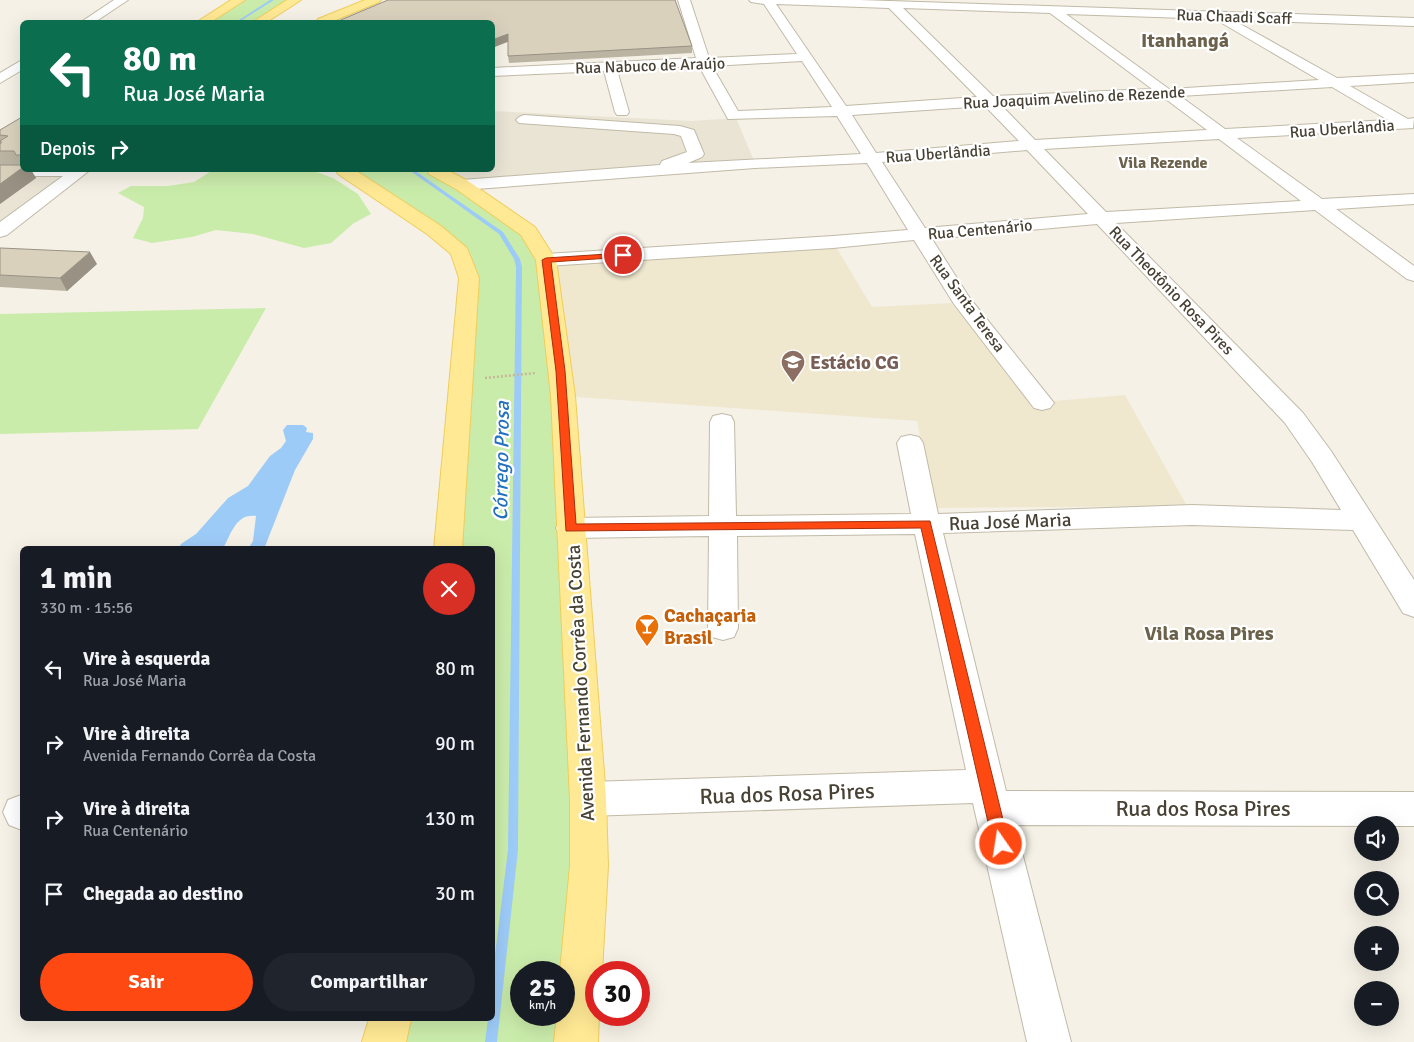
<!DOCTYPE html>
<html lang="pt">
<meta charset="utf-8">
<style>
:root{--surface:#171b24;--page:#20242c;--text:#f1f3f6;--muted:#9ea1a6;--accent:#ff4913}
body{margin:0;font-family:Signika,sans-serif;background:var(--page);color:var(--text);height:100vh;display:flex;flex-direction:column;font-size:19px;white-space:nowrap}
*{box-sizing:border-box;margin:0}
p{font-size:16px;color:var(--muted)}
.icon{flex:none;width:28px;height:28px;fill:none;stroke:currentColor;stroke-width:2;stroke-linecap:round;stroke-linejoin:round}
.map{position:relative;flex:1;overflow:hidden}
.sheet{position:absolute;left:20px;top:546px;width:475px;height:475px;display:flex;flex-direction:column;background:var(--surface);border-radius:8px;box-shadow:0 5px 20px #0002}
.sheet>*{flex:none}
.guide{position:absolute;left:20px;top:20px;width:475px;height:152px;border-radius:8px;box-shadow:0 5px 20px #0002;background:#0b6e4f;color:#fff;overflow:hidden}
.buttons{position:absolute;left:1354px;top:816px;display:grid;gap:10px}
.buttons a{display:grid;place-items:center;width:45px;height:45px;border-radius:50%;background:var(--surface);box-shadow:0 5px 20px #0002;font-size:25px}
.speed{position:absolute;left:510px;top:961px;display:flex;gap:10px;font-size:25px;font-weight:700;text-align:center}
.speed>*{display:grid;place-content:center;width:65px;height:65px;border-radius:50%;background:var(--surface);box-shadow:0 5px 20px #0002;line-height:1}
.speed small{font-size:12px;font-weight:400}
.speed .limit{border:8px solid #d22;background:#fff;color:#111}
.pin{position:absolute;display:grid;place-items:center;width:42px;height:42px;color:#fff;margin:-21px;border:2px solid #fff;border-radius:50%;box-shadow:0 1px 5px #0007}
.me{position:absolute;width:55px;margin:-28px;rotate:347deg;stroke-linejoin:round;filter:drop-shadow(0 0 4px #0008)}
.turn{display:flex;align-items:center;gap:18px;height:105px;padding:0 20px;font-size:22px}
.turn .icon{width:65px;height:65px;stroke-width:2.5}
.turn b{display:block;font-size:35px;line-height:42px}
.then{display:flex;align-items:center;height:48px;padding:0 20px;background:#0003;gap:10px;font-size:19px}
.round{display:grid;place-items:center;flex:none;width:52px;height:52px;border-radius:26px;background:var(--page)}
.summary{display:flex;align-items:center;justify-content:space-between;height:85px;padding:0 20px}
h1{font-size:30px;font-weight:700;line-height:38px}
.cta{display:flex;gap:10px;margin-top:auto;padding:10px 20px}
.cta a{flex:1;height:58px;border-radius:30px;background:var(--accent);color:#fff;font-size:20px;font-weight:700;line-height:58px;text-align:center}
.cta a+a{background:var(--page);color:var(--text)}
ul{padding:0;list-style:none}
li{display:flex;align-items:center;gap:15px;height:75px;padding:0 20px}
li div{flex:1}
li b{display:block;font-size:19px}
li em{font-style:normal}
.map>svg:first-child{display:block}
.residential{fill:#e9e4d4}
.education{fill:#efe8cf}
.green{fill:#caecab;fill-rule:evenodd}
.water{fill:#9dcbf7}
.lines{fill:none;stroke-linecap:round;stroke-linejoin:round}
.stream{fill:#9dcbf7;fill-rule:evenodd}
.minor-casing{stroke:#c1baa8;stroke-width:2}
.major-casing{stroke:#eecd5b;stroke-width:2}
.path{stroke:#c4b898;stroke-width:2.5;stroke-dasharray:2 2;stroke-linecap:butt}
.minor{fill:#fff;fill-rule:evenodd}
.major{fill:#ffe995;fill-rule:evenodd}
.wall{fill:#bbb4a3}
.shaded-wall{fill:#999284}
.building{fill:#dad1bd;stroke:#999284}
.route{fill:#ff4913;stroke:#a62f0c}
.labels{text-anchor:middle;stroke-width:4.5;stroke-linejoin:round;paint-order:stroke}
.far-street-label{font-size:16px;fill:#484235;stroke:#fff}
.far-neighbourhood-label{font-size:16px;font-weight:bold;fill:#6c614b;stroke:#fff}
.education-label{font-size:19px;font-weight:bold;fill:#785e54;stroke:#fff;text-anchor:start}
.street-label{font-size:19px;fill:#484235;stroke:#fff}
.food-label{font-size:19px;font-weight:bold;fill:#c56008;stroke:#fff;text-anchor:start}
.far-district-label{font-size:20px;font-weight:bold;fill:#6c614b;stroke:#fff}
.water-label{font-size:20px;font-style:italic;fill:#2471be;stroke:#fff}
.neighbourhood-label{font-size:20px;font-weight:bold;fill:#6c614b;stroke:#fff}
.near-street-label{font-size:22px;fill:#484235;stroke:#fff}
</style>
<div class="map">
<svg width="1414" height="1042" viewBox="0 0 1414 1042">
<rect width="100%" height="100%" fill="#f5f1e6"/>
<path class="residential" d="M493,111L692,121L736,118L755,163L462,185L435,170H492Z
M0,171H81L0,231Z"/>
<path class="education" d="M833,242L872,307L951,303L1042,402L1125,395L1187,506L934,508L917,421L563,396L546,260Z"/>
<path class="green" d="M243,0H287L252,22H208Z
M213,170H311L333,178L358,194L371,214L354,223L331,243L304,248L253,234L216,230L192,237L152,243L133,238L143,218L144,207L118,193L131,186H168L194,182Z
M344,170H435L509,217L546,260L560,371L576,1042H384L390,1019H492V549H448L462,381L460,252ZM521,972H564V1015H521Z
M266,308L198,429L0,434V314Z"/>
<path class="water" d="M287,425H303L307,428L306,432L313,433V439L295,470L264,549H248L253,541L256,516C236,513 231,534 223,549H178L181,544L196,534L228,498L248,486L270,456L281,448L286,441L283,430Z"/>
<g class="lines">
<path class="stream" d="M270,0H274L239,22H236Z
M409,170H414L503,232L520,259L522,267L518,850L497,1042H485L488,1019H492V979L508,850L516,267L514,259L499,234Z"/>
<defs>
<path id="minor" d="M114,0H128L95,22H81Z
M678,0H690L709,58L797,54L764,4L751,2L749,0H859L1414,18V26L1233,20L1337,78L1414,74V82L1350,86L1408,119L1414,118L1413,128L1237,138L1322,199L1414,194V204L1336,209L1414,266V281L1407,279L1315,210L1116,223L1303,413L1331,451L1414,580V617L1403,613L1353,530L1192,525L943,533L1006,791L1414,792V826L1015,825L1071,1042H1027L973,803L588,816L575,811L570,799L575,787L588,782L966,770L915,534L737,536L738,628L734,637L723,640L712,637L708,628L709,536L570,538L560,535L556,528L560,521L570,518L709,516L710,422L713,416L722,414L731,416L734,422L736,516L911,514L897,443L901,437L910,435L919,437L923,443L938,514L1192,505L1341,510L1312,462L1285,423L1097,224L932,239L969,297L1054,403L1050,408L1042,410L1034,408L954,304L914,240L833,248L546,266L539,264L536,260L539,256L546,254L833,236L908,230L867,163L755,168L462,190L456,189L453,185L456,181L462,180L660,165L662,161L687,152L681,136L674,134L519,123L516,120L519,117L524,115L680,126L694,130L704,154L702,157L688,163L861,154L837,116L728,119L699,66L617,70L629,112L627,115H617L615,112L604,71L492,76V68L696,58ZM776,4L889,8L977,97L846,106ZM903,8L1050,13L1152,89L993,96ZM1066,14L1215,19L1319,80L1169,89ZM802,61L832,107L738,111L712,66ZM1332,87L1388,120L1225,129L1180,96ZM1163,97L1207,130L1035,140L1001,105ZM985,106L1019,141L876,153L852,115ZM1219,139L1301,201L1106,212L1044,149ZM1027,150L1088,214L925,228L882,162Z
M22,60V70L0,83V73Z
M0,166H22V170H90L7,235L0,237V222L63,176H0Z
M21,795H22V830L9,825L3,812L8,800Z"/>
<path id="major" d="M231,0H245L211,22H197Z
M287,0H301L267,22H253Z
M365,0H381L379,2L331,22H316L318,19Z
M336,170H355L441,226L467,248L479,278L462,549H434L459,278L451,254L427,234L338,174Z
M427,170H447L468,181L535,227L556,260L575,396L606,799L608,866L602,972H596V1015H599L598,1042H554L557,1015H564V972H560L570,866V799L551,396L536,260L521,235L456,189L429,174Z
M369,1019H411L406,1042H362Z"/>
</defs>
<use href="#minor" class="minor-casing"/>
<use href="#major" class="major-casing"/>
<path class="path" d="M485,378L536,373"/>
<use href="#minor" class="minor"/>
<use href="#major" class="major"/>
</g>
<path class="wall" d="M388,0L692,46V53L509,63L508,56V41L492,48Z
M22,117V170H31L36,178L0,204V130Z
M0,248L97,264L67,291L0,287Z"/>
<path class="shaded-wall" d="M508,34L510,41L492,48V40Z
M22,168V170H31L36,178L0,204V184Z
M90,252L97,264L67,291L60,278Z"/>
<path class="building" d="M388,0H675L692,46L508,56V34L492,40V22H336Z
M22,117V155H16L14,151H0V144L2,142H0V141L8,136L0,135V130Z
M0,165H22V168L0,184Z
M0,248H1L90,252L60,278L0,275Z"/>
<path class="route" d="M623,253L627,255L625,257L551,262L565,371L576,524L930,521L1009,844L1006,849L1001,851L995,849L993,844L921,528L566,531L556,371L542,260L546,258Z"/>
<defs>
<symbol id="university-pin" viewBox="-11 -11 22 30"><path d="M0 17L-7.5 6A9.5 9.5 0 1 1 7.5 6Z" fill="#8d6e63" stroke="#fff"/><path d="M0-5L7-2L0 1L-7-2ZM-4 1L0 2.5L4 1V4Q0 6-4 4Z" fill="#fff"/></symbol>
<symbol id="bar-pin" viewBox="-11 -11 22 30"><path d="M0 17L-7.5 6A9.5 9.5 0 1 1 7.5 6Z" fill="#e8710a" stroke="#fff"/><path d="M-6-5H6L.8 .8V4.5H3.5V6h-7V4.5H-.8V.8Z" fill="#fff"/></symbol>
</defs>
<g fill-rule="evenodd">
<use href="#university-pin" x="779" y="348" width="28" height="38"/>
<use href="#bar-pin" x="633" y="612" width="28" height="38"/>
</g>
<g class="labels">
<g class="far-street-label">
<text transform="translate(1234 16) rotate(2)" y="6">Rua Chaadi Scaff</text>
<text transform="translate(650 65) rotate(-2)" y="6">Rua Nabuco de Araújo</text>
<text transform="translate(1074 97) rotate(-3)" y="6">Rua Joaquim Avelino de Rezende</text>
<text transform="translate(1342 128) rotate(-4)" y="6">Rua Uberlândia</text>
<text transform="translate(938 153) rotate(-4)" y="6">Rua Uberlândia</text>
<text transform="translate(980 229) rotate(-5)" y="6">Rua Centenário</text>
<text transform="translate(1172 290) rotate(46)" y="6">Rua Theotônio Rosa Pires</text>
<text transform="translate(968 303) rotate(54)" y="6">Rua Santa Teresa</text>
</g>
<g class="far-neighbourhood-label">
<text x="1163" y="168">Vila Rezende</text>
</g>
<g class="education-label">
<text x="810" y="369">Estácio CG</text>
</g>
<g class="street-label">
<text transform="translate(1010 521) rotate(-2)" y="7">Rua José Maria</text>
<text transform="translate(580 683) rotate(-93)" y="7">Avenida Fernando Corrêa da Costa</text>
</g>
<g class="food-label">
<text x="664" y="622">Cachaçaria<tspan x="664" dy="22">Brasil</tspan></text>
</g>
<g class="far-district-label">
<text x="1185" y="47">Itanhangá</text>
</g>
<g class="water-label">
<text transform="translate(501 461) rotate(-89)" y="7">Córrego Prosa</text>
</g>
<g class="neighbourhood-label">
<text x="1209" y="640">Vila Rosa Pires</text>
</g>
<g class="near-street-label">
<text transform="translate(787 793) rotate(-2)" y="8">Rua dos Rosa Pires</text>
<text x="1203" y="816">Rua dos Rosa Pires</text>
</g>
</g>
</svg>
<div class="buttons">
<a><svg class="icon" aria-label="sound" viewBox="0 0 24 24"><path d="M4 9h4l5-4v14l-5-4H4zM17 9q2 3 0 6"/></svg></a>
<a><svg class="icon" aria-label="search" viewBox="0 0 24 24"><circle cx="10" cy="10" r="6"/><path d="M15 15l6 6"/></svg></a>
<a>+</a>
<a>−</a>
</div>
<div class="speed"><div>25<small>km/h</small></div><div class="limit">30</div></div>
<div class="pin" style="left:623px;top:255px;background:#d93025"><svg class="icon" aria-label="arrive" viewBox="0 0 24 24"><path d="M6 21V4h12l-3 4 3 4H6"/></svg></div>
<svg class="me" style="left:1001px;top:844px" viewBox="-20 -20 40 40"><circle r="17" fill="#ff4913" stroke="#fff" stroke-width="3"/><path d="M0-11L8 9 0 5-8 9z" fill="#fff"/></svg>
<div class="guide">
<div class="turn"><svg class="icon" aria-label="left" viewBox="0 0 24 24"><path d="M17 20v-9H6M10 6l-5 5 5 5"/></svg><div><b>80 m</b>Rua José Maria</div></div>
<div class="then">Depois<svg class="icon" aria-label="right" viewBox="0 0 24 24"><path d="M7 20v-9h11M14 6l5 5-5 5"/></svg></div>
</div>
<section class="sheet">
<div class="summary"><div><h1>1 min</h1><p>330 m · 15:56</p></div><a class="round" style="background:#d93025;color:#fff"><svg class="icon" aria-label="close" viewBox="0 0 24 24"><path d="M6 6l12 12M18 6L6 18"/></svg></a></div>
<ul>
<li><svg class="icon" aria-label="left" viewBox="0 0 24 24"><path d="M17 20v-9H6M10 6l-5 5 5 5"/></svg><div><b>Vire à esquerda</b><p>Rua José Maria</p></div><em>80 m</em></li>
<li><svg class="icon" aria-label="right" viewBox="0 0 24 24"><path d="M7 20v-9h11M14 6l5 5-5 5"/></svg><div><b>Vire à direita</b><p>Avenida Fernando Corrêa da Costa</p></div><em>90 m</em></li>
<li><svg class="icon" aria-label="right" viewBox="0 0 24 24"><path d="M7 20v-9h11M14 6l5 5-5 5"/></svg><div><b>Vire à direita</b><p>Rua Centenário</p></div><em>130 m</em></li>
<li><svg class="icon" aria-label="arrive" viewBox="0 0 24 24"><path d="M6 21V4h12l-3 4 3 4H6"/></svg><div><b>Chegada ao destino</b></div><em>30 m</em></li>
</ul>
<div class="cta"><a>Sair</a><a>Compartilhar</a></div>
</section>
</div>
